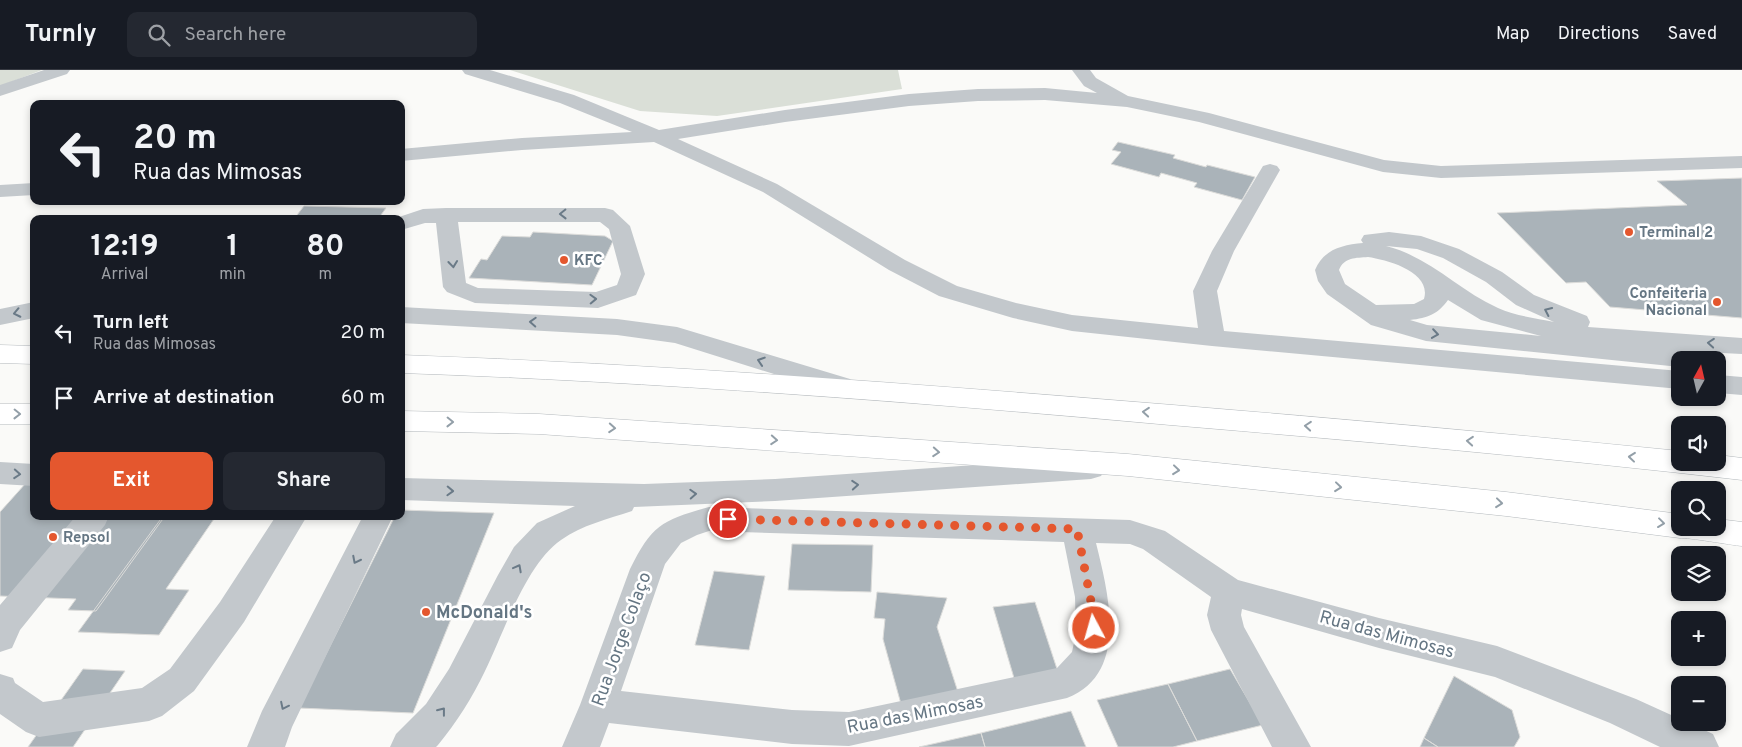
<!DOCTYPE html>
<meta charset="utf-8">
<style>
:root{--surface:#171b24;--page:#242831;--text:#f1f3f6;--muted:#9ea1a6;--line:#363941;--accent:#e4572e}
body{margin:0;font-family:Overpass,sans-serif;background:var(--page);color:var(--text);height:100vh;display:flex;flex-direction:column;font-size:19px;white-space:nowrap}
*{box-sizing:border-box;margin:0}
p{font-size:16px;color:var(--muted)}
.icon{flex:none;width:28px;height:28px;fill:none;stroke:currentColor;stroke-width:2;stroke-linecap:round;stroke-linejoin:round}
.map{position:relative;flex:1;overflow:hidden}
.panel{position:absolute;left:30px;top:145px;width:375px;height:305px;display:flex;flex-direction:column;background:var(--surface);border-radius:10px;box-shadow:0 2px 8px #0003}
.panel>*{flex:none}
.hud{position:absolute;left:30px;top:30px;width:375px;height:105px;border-radius:10px;box-shadow:0 2px 8px #0003;background:#171b24;color:var(--text);overflow:hidden}
.needle{width:32px;rotate:8deg}
.controls{position:absolute;left:1671px;top:281px;display:grid;gap:10px}
.controls a{display:grid;place-items:center;width:55px;height:55px;border-radius:10px;background:var(--surface);box-shadow:0 2px 8px #0003;font-size:25px}
.pin{position:absolute;display:grid;place-items:center;width:42px;height:42px;color:#fff;margin:-21px;border:2px solid #fff;border-radius:50%;box-shadow:0 1px 5px #0007}
.me{position:absolute;width:55px;margin:-28px;rotate:354deg;stroke-linejoin:round;filter:drop-shadow(0 0 4px #0008)}
.turn{display:flex;align-items:center;gap:18px;height:105px;padding:0 20px;font-size:22px}
.turn .icon{width:65px;height:65px;stroke-width:2.5}
.turn b{display:block;font-size:35px;line-height:42px}
.eta{display:flex;justify-content:space-evenly;align-items:center;height:85px;text-align:center}
.eta b{font-size:30px;font-weight:700;line-height:35px}
.action{display:flex;gap:10px;margin-top:auto;padding:10px 20px}
.action a{flex:1;height:58px;border-radius:10px;background:var(--accent);color:#fff;font-size:20px;font-weight:700;line-height:58px;text-align:center}
.action a+a{background:var(--page);color:var(--text)}
ul{padding:0;list-style:none}
li{display:flex;align-items:center;gap:15px;height:65px;padding:0 20px}
li div{flex:1}
li b{display:block;font-size:19px}
li em{font-style:normal}
header{display:flex;align-items:center;gap:30px;box-sizing:border-box;height:70px;padding:0 25px;background:var(--surface);border-bottom:1px solid var(--line)}
header strong{font-size:24px}
nav{display:flex;gap:28px;margin-inline-start:auto;font-size:18px}
.search{width:350px;height:45px;background:var(--page);display:flex;align-items:center;gap:12px;box-sizing:border-box;padding:0 18px;border-radius:10px;color:var(--muted);font-size:19px}
.map>svg:first-child{display:block}
.green{fill:#dadfd7}
.building{fill:#aab3b9;stroke:#dcdcda}
.lines{fill:none;stroke-linecap:round;stroke-linejoin:round}
.highway-casing{stroke:#b4b9bd;stroke-width:1}
.minor{fill:#c3c8cc;fill-rule:evenodd}
.highway{fill:#fff;fill-rule:evenodd}
.oneway{stroke:#6a7a87}
.oneway2{stroke:#939fa8}
.route{stroke:#e4572e;stroke-width:9;stroke-dasharray:0 16.2}
.poi-dot{fill:#e4572e;stroke:#fff;stroke-width:2}
.labels{text-anchor:middle;stroke-width:5;stroke-linejoin:round;paint-order:stroke}
.poi-label{font-size:15px;font-weight:bold;fill:#657683;stroke:#fff;text-anchor:start}
.near-poi-label{font-size:18px;font-weight:bold;fill:#657683;stroke:#fff;text-anchor:start}
.near-street-label{font-size:18px;fill:#657683;stroke:#fff}
</style>
<header>
<strong>Turnly</strong>
<div class="search"><svg class="icon" aria-label="search" viewBox="0 0 24 24"><circle cx="10" cy="10" r="6"/><path d="M15 15l6 6"/></svg>Search here</div>
<nav><a>Map</a><a>Directions</a><a>Saved</a></nav>
</header>
<div class="map">
<svg width="1742" height="677" viewBox="0 0 1742 677">
<rect width="100%" height="100%" fill="#fafaf8"/>
<path class="green" d="M0,0H42L0,16Z
M510,0H898L902,19L717,46L640,41Z"/>
<path class="building" d="M1118,72L1175,85L1173,88L1206,97L1207,95L1255,107L1242,130L1194,117L1197,113L1161,103L1159,107L1111,94L1121,82L1112,80Z
M1742,108V248L1610,237L1586,212L1566,213L1497,143L1687,135L1657,111Z
M304,136L386,138L378,149H294Z
M533,162L605,166L613,171L592,215L469,208L481,189L487,190L502,166L530,167Z
M34,404V446H165L96,541L68,540L76,529L0,526V442Z
M401,440L494,443L413,643L299,638L395,446H401Z
M163,446H216L166,519L189,520L159,565L78,562Z
M792,474L873,475L871,522L788,520Z
M714,501L765,506L749,580L695,575Z
M877,522L947,528L937,557L958,622L901,634L883,569L885,549L874,548Z
M1035,532L1058,602L1014,608L993,537Z
M83,599L125,601L73,677H28Z
M1230,599L1263,655L1197,671L1168,614Z
M1454,606L1512,640L1520,667L1514,677H1438L1424,668Z
M1168,614L1197,671L1173,677H1118L1097,630Z
M1071,641L1086,677H985L981,663Z
M981,663L985,677H919Z
M1424,668L1438,677H1420Z"/>
<g class="lines">
<defs>
<path id="highway" d="M0,275L34,276V294L0,293Z
M401,285C659,294 916,314 1173,335C1342,349 1511,364 1680,381V392H1718V385L1742,388V410C1552,388 1361,371 1170,355C914,332 658,312 401,303Z
M0,334H34V354H0Z
M401,341L539,344L1128,384L1506,422L1680,444V458H1718V449L1742,452V476C1731,475 1687,467 1680,468L1506,446L1128,406L539,364L401,361Z"/>
</defs>
<use href="#highway" class="highway-casing"/>
<path class="minor" d="M44,0H70L67,4L0,26V15Z
M462,0H490L574,25L659,60L785,40L909,24L978,19L1045,18L1097,23L1084,16L1072,0H1090L1096,8L1128,26L1209,43L1384,90L1441,96L1742,86V98L1441,108L1383,102L1199,52L1127,37L1045,30L978,31L909,36L785,52L678,69L777,114L905,190L957,216L1016,233L1072,245L1198,258L1193,221L1212,181L1263,96L1270,94L1277,96L1280,100L1234,181L1217,221L1224,261L1680,301V319L1212,276L1072,261L1013,248L939,226L889,200L763,122L654,72L522,80L401,91V79L522,68L632,62L560,33L465,4Z
M34,113V125L0,127V115Z
M446,138H605L613,140L630,156L645,204L636,225L598,238L475,233L447,222L443,217L436,153H425L401,160V149H393L423,139ZM458,152H600L609,159L621,204L617,215L596,222L478,218L466,213Z
M1389,162L1421,166L1459,179L1502,202L1534,225L1587,246L1590,252L1588,257L1742,268V284L1702,282L1709,284L1713,290H1680V297L1426,271L1371,255L1327,224L1318,211L1315,200C1324,179 1342,175 1363,173L1361,170L1364,165ZM1386,176L1417,179L1443,188L1486,212L1516,235L1554,252C1536,248 1515,246 1498,238C1458,220 1430,187 1386,176ZM1368,187C1388,190 1432,202 1424,229L1414,234L1376,235L1345,214L1339,200C1344,187 1356,188 1368,187ZM1448,230L1481,250L1541,266L1427,255L1410,250C1428,248 1438,244 1448,230Z
M34,232V248L0,255V239Z
M401,237L617,249L677,257L850,309L854,316L850,323L841,325L675,273L617,265L401,253Z
M1718,305L1742,307V325L1718,323Z
M1091,387L1101,390L1106,398L1101,406L1091,409L775,431L634,437L632,441C608,449 582,455 561,470C526,494 504,562 485,601C472,628 457,652 438,675L436,677H390L396,664L426,634L449,599L498,505L514,477L537,453L575,436L401,430V408L644,414L775,409Z
M0,392L34,394V416L0,414Z
M709,437L1130,450L1165,461L1238,510L1379,548L1497,576L1636,629L1680,649V652H1687L1713,664L1719,677H1660L1610,653L1495,607L1379,578L1242,539L1241,545L1244,557L1311,677H1272L1211,560L1207,545L1211,527L1143,479L1130,474L1096,473C1108,522 1130,604 1067,628L849,676L792,674L609,653L600,677H562L580,635L630,499C652,455 662,450 709,437ZM709,461L1064,472L1075,527L1076,563L1072,582L1057,598L849,642L792,640L621,621L665,494L681,473L697,465Z
M76,446H109L105,455L20,560L12,578L0,582V535Z
M276,446H307L244,552L194,621L162,646L149,651L39,667L26,662L0,644V604L13,608L15,613L43,632L142,618L170,599L220,532Z
M363,446H393L292,657L285,677H247L262,641Z"/>
<use href="#highway" class="highway"/>
</g>
<defs><path id="oneway-chevron" d="M-2-3.5L2.5 0L-2 3.5" fill="none" stroke-width="1.6" stroke-linecap="round" stroke-linejoin="round" transform="scale(1.25)"/></defs>
<g class="oneway">
<use href="#oneway-chevron" transform="translate(563 144) rotate(179)"/>
<use href="#oneway-chevron" transform="translate(453 194) rotate(84)"/>
<use href="#oneway-chevron" transform="translate(593 229) rotate(-2)"/>
<use href="#oneway-chevron" transform="translate(1548 241) rotate(-155)"/>
<use href="#oneway-chevron" transform="translate(17 243) rotate(168)"/>
<use href="#oneway-chevron" transform="translate(533 252) rotate(-177)"/>
<use href="#oneway-chevron" transform="translate(1435 264) rotate(8)"/>
<use href="#oneway-chevron" transform="translate(1711 273) rotate(-175)"/>
<use href="#oneway-chevron" transform="translate(761 291) rotate(-162)"/>
<use href="#oneway-chevron" transform="translate(17 404) rotate(4)"/>
<use href="#oneway-chevron" transform="translate(855 415) rotate(-4)"/>
<use href="#oneway-chevron" transform="translate(450 421) rotate(2)"/>
<use href="#oneway-chevron" transform="translate(693 424) rotate(-3)"/>
<use href="#oneway-chevron" transform="translate(356 490) rotate(117)"/>
<use href="#oneway-chevron" transform="translate(518 498) rotate(-62)"/>
<use href="#oneway-chevron" transform="translate(284 636) rotate(116)"/>
<use href="#oneway-chevron" transform="translate(442 641) rotate(-52)"/>
</g>
<g class="oneway2">
<use href="#oneway-chevron" transform="translate(1146 342) rotate(-175)"/>
<use href="#oneway-chevron" transform="translate(17 344) rotate(1)"/>
<use href="#oneway-chevron" transform="translate(450 352) rotate(1)"/>
<use href="#oneway-chevron" transform="translate(1308 356) rotate(-175)"/>
<use href="#oneway-chevron" transform="translate(612 358) rotate(4)"/>
<use href="#oneway-chevron" transform="translate(774 370) rotate(4)"/>
<use href="#oneway-chevron" transform="translate(1470 371) rotate(-175)"/>
<use href="#oneway-chevron" transform="translate(936 382) rotate(4)"/>
<use href="#oneway-chevron" transform="translate(1632 387) rotate(-174)"/>
<use href="#oneway-chevron" transform="translate(1176 400) rotate(6)"/>
<use href="#oneway-chevron" transform="translate(1338 417) rotate(6)"/>
<use href="#oneway-chevron" transform="translate(1499 433) rotate(6)"/>
<use href="#oneway-chevron" transform="translate(1661 453) rotate(7)"/>
</g>
<g class="lines">
<path class="route" d="M728,449L1077,459L1094,547V558"/>
</g>
<g class="poi-dot">
<circle cx="1629" cy="162" r="5"/>
<circle cx="564" cy="190" r="5"/>
<circle cx="1717" cy="232" r="5"/>
<circle cx="53" cy="467" r="5"/>
<circle cx="426" cy="542" r="5"/>
</g>
<g class="labels">
<g class="poi-label">
<text x="1639" y="167">Terminal 2</text>
<text x="574" y="195">KFC</text>
<text x="1707" y="228" text-anchor="end">Confeiteria<tspan x="1707" dy="17">Nacional</tspan></text>
<text x="63" y="472">Repsol</text>
</g>
<g class="near-poi-label">
<text x="436" y="548">McDonald's</text>
</g>
<g class="near-street-label">
<text transform="translate(1387 564) rotate(15)" y="6">Rua das Mimosas</text>
<text transform="translate(621 569) rotate(-70)" y="6">Rua Jorge Colaço</text>
<text transform="translate(915 644) rotate(-11)" y="6">Rua das Mimosas</text>
</g>
</g>
</svg>
<div class="controls">
<a><svg class="needle" viewBox="-14 -14 28 28"><path d="M0-13l5 13h-10z" fill="#e53935"/><path d="M0 13l5-13h-10z" fill="#9ea1a6"/></svg></a>
<a><svg class="icon" aria-label="sound" viewBox="0 0 24 24"><path d="M4 9h4l5-4v14l-5-4H4zM17 9q2 3 0 6"/></svg></a>
<a><svg class="icon" aria-label="search" viewBox="0 0 24 24"><circle cx="10" cy="10" r="6"/><path d="M15 15l6 6"/></svg></a>
<a><svg class="icon" aria-label="layers" viewBox="0 0 24 24"><path d="M12 4l9 5-9 5-9-5zM3 14l9 5 9-5"/></svg></a>
<a>+</a>
<a>−</a>
</div>
<div class="pin" style="left:728px;top:449px;background:#d93025"><svg class="icon" aria-label="arrive" viewBox="0 0 24 24"><path d="M6 21V4h12l-3 4 3 4H6"/></svg></div>
<svg class="me" style="left:1094px;top:558px" viewBox="-20 -20 40 40"><circle r="17" fill="#e4572e" stroke="#fff" stroke-width="3"/><path d="M0-11L8 9 0 5-8 9z" fill="#fff"/></svg>
<div class="hud">
<div class="turn"><svg class="icon" aria-label="left" viewBox="0 0 24 24"><path d="M17 20v-9H6M10 6l-5 5 5 5"/></svg><div><b>20 m</b>Rua das Mimosas</div></div>
</div>
<section class="panel">
<div class="eta">
<div><b>12:19</b><p>Arrival</p></div>
<div><b>1</b><p>min</p></div>
<div><b>80</b><p>m</p></div>
</div>
<ul>
<li><svg class="icon" aria-label="left" viewBox="0 0 24 24"><path d="M17 20v-9H6M10 6l-5 5 5 5"/></svg><div><b>Turn left</b><p>Rua das Mimosas</p></div><em>20 m</em></li>
<li><svg class="icon" aria-label="arrive" viewBox="0 0 24 24"><path d="M6 21V4h12l-3 4 3 4H6"/></svg><div><b>Arrive at destination</b></div><em>60 m</em></li>
</ul>
<div class="action"><a>Exit</a><a>Share</a></div>
</section>
</div>
